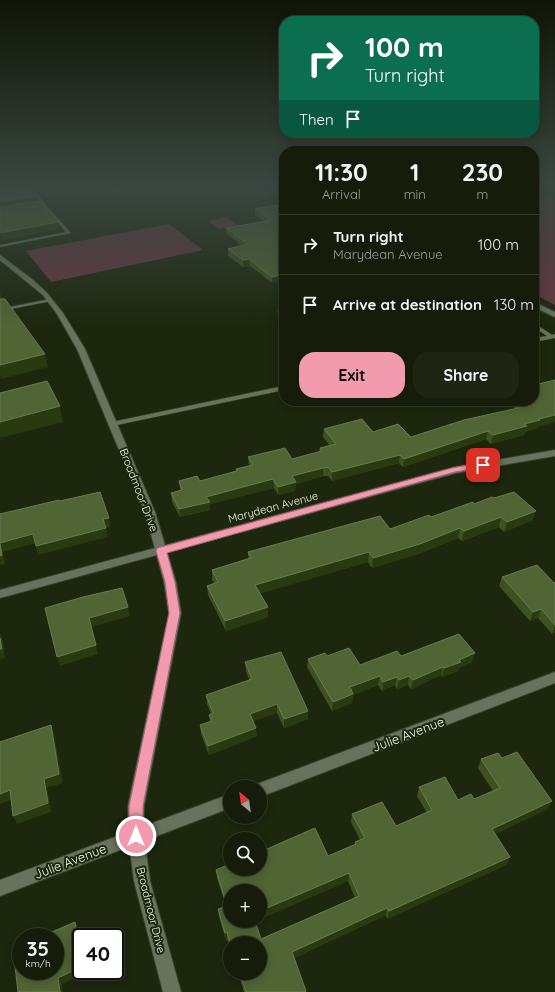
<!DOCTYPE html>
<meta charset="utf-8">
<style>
:root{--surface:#151d0a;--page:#1e2613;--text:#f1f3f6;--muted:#9da29c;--line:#343b2b;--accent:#f29aae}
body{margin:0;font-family:Quicksand,sans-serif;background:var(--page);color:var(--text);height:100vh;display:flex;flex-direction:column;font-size:15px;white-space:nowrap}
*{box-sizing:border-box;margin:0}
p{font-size:13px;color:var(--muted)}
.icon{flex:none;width:22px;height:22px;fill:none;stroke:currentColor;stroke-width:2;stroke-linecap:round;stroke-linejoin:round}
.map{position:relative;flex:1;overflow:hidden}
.side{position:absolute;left:279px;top:146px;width:260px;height:260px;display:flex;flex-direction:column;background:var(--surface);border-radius:16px;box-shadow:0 2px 10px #0003,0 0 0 1px var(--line)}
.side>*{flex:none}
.guide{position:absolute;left:279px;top:16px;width:260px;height:122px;border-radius:16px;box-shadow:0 2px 10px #0003,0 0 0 1px var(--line);background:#0b6e4f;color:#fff;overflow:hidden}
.needle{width:26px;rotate:331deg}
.fabs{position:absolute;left:223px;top:780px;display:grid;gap:8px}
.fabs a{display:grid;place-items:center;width:44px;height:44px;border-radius:50%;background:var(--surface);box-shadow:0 2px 10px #0003,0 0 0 1px var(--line);font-size:20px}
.speed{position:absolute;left:12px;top:928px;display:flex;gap:8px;font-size:20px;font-weight:700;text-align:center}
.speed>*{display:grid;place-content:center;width:52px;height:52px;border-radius:50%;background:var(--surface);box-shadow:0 2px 10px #0003,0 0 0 1px var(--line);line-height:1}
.speed small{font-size:10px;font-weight:400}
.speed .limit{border:2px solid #111;border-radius:6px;background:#fff;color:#111}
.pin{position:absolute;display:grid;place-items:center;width:34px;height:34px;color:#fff;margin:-17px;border-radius:8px;box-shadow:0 2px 6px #0006}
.me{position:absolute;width:44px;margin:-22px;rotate:0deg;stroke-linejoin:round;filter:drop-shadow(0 0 3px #0008)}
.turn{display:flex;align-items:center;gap:14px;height:84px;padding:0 20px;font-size:18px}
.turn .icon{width:52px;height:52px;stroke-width:2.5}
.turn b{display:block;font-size:28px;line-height:34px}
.then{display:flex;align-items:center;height:38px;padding:0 20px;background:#0003;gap:8px;font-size:15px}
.eta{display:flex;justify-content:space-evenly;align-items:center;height:68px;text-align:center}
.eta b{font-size:24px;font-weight:800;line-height:28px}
.cta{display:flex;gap:8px;margin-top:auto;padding:8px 20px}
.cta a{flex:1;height:46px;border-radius:16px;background:var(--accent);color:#111;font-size:16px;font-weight:800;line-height:46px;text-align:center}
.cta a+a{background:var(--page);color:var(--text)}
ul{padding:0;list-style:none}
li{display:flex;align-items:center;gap:12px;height:60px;padding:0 20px;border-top:1px solid var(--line)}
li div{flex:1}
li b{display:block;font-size:15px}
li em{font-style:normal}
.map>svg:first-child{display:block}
.green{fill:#643742}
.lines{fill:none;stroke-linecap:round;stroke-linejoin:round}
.service-casing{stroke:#39442b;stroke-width:1}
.minor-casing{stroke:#39442b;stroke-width:2}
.tertiary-casing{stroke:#39442b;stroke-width:2}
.service{fill:#67735c;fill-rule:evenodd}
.minor{fill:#67735c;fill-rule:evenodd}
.tertiary{fill:#67735c;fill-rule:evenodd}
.wall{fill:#3d521e;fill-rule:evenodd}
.shaded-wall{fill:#283a0e}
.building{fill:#506434;stroke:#697b50;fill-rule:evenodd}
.route{fill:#f29aae;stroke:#9d6471}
.labels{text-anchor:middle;stroke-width:4;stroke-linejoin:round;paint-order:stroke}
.street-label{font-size:11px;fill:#eef7e6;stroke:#1c270d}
.near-street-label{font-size:13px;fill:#eef7e6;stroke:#1c270d}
</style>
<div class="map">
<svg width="555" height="992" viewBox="0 0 555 992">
<rect width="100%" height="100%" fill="#1c270d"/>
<path class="green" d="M534,192L555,197V305L534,294Z
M227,217L238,225L219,229L208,221Z
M169,224L203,250L51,282L26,251Z"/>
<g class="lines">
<defs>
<path id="service" d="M30,188H33L45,204L71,233L0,247V245L66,232L43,206H40V204H41Z
M50,299L52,300V301L0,311V309Z
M278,311H284V318C281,318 277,313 278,311Z
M534,323L552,335L555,334V338L534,342V338L547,336L534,327Z
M284,386V390L112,426L109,424L112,422Z"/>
<path id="minor" d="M112,188H117L120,192L116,193Z
M555,450V456L456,473L0,598V590L455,467Z
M555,672V683L260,797V787H254L255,785L260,783Z
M230,794V808L0,896V880Z"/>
<path id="tertiary" d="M0,255L33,280L47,293L63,313L85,349L155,512L176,582L181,613L144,806V836L150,881L181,992H163L134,881L128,836V806L169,613L164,582L145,512L77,349L57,314L43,295L0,260Z
M534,302L555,312V317L534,307Z"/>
</defs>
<use href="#service" class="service-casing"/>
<use href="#minor" class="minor-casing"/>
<use href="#tertiary" class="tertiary-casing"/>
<use href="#service" class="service"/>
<use href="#minor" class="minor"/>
<use href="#tertiary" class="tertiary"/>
</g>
<path class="wall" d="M35,188H79L57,197L39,193Z
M281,204L272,283L250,266L243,267L228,256V249L242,246L227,234L226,228L265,221L255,215V209Z
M281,360H284V371L281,368Z
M515,401H534L538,427V428L525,432L524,435L491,444L486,439L403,467L399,463L332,481L328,476H323L296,484L295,491L278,495L274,488L210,504V510L180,517L172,502L171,493L180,491L179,481H200L236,471V469L249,466L248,457L292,459L319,452L320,448L330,446L323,437L324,429L373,432L411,437L514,409Z
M494,498L533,520L504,532L499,527L462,541L458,538L418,554L372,568L368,562L260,593L268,617L226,631L208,595L207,586L214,583L212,580V570L248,558V552L390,529L431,517L474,504Z
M502,577L554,583L555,582V632L552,634L538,618L530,621L499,586Z
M327,656L360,665L401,656L472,662L459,668L458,671L442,677L441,675L411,689L408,685L397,689L395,685L382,691L378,685L353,695L352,703L332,711L307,667L308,659Z
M245,662L308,719L284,728L277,713L253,721L257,736L209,755L201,734L200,725L210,722L209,715L211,714L207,704L206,695L249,680L246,671Z
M502,758L548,809L495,834L510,857L506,865L387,919L386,915L294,958L306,992H244L238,973H260L230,943V948L227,939L226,940L219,917L218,909L226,906L217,878L216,870L328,856L355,845V842L360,840L351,822L352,814L396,826L427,813L417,796L419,787L458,800L474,799L493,791L478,768L481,759ZM348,881L355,898L261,939L230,891H260V919Z"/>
<path class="shaded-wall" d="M60,188H79L57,197L55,190Z
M35,196L37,203L0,209V202Z
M58,222L59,229L1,241L0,233Z
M249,259L250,266L243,267V260Z
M284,274V281L272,283V277Z
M1,294L5,307L0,308V295Z
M45,354L48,367L1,379L0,375V365Z
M60,406L63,422L0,438V422Z
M555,415V422L538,427V428L525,432L524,435L491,444L493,435L539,419Z
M488,431L486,439L403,467L404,459Z
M400,455L399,463L332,481V472Z
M323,468V476L296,484L295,491L278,495V487L292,476Z
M273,479L274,488L210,504V510L180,517L179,509L206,497Z
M536,511L533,520L504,532L507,522Z
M501,517L499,527L462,541L464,531Z
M109,518L111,527L105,528L103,519Z
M106,528L108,537L38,555L36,546Z
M460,528L458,538L418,554L372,568L373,558Z
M33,534L36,543L3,552L5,564L0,565V543Z
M369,552L368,562L256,595L255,585Z
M128,607L130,616L92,627L98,654L60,666L57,657L89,618Z
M268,607V617L226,631L225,621Z
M541,609L538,618L530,621L533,612Z
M555,625V632L552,634Z
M0,633L2,637L5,658L0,659Z
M475,653L472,662L459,668L458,671L442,677L444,668L459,660Z
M443,667L441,675L411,689L413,680Z
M380,676L378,685L353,695L352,703L332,711L333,702L350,687Z
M409,676L408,685L397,689L399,680Z
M397,677L395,685L382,691L383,682Z
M277,704V713L250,722V714Z
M308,711V719L284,728V719Z
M51,725L54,734L63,783L47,788L51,812L17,824L13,816L44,779Z
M256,728L257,736L209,755L208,746Z
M10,790L14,799L0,804V794Z
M552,801L548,809L489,837L492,829Z
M510,857L506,865L387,919L389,911Z
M349,873L348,881L260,919V911Z
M387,908L386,915L292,959V952Z
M75,922L78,930L81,946V958Z
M227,932V939L226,940L225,933Z
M81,967V971H85L86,973L62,984L63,992H60L58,978Z"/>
<path class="building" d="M0,188H28L35,196L0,202Z
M47,188H60L55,190Z
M39,201L58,222L0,233V207Z
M281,204L284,206V274L272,277L249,259L243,260L228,249L248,244L226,228L272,220L255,209Z
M0,299H5L45,354L0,365Z
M555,380V415L539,419L540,420L524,424L527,426L493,435L488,431L404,459L400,455L332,472L328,467L323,468L292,476L296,482L278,487L273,479L206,497L210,502L179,509L171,493L182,490L179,481L197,476L200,481L237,471L236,469L253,465L248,457L285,448L292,459L322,451L320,448L336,444L324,429L362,419L373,432L398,424L411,437L464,420L518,408L516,401H534V385Z
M47,381L60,406L0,422V393Z
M100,492L109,518L103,519L106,528L36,546L33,534L0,543V514L59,500L60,501Z
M514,492L536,511L507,522L501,517L464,531L460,528L420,544L373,558L369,552L255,585L268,607L225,621L207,586L218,582L212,570L251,558L248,552L380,516L390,529L429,515L431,517L473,502L474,504L492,497L494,498Z
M0,544L2,555L0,556Z
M537,565L554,583L555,582V625L541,609L533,612L502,577Z
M122,588L128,607L89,618L96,645L57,657L45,608L83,597Z
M459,634L475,653L459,660L461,662L444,668L443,667L413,680L409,676L399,680L397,677L383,682L380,676L350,687L353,694L333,702L308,659L325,653L327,656L349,648L360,665L397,651L401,656Z
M0,638L2,649H0Z
M281,652L308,711L284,719L277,704L250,714L256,728L208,746L200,725L212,721L209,715L213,713L206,695L252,679L245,662Z
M51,725L59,774L44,779L48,803L13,816L10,790L0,794V742Z
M517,752L552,801L492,829L510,857L389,911L387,908L292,952L306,991L305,992H246L240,973H260V943H230L227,932L225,933L218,909L227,906L216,870L230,864V869H260V852L315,828L328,856L356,844L355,842L365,838L352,814L382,802L396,826L432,810L419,787L445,777L458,800L471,794L474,799L500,788L481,759L498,753L502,758ZM349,873L359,896L261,939L255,921H230V891H260V911Z
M75,922L81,958V967L58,978L60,992H18L13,949L21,945V971H55V937H40Z"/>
<linearGradient id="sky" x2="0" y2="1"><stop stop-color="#0f1507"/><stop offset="0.57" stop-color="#3a4740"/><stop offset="1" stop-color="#3a4740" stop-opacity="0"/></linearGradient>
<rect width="555" height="327" fill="url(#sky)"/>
<path class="route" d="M483,462L486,463L488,465L486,467L455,472L167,553L175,582L180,613L143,806V836L141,841L136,843L131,841L129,836V806L169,613L165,582L156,551L157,548L452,468Z"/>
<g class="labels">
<g class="street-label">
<text transform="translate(139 490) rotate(69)" y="4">Broadmoor Drive</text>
<text transform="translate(273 507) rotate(-15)" y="4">Marydean Avenue</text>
<text transform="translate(151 910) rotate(76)" y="4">Broadmoor Drive</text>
</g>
<g class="near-street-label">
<text transform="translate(408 734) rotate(-21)" y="5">Julie Avenue</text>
<text transform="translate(70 861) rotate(-21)" y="5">Julie Avenue</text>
</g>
</g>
</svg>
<div class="fabs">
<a><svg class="needle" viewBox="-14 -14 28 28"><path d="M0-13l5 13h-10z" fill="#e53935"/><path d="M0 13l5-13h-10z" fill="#9da29c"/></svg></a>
<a><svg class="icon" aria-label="search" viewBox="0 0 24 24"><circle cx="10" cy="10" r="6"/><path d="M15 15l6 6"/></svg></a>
<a>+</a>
<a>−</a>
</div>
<div class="speed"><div>35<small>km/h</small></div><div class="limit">40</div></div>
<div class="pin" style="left:483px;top:465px;background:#d93025"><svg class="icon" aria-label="arrive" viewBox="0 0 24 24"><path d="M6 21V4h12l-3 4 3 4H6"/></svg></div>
<svg class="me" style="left:136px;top:836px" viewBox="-20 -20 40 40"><circle r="17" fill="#f29aae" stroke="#fff" stroke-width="3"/><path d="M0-11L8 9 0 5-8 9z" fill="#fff"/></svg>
<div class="guide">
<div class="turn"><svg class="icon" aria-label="right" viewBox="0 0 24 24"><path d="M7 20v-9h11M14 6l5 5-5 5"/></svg><div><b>100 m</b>Turn right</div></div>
<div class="then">Then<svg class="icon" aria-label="arrive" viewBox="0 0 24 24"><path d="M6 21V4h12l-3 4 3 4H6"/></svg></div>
</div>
<section class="side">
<div class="eta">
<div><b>11:30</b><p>Arrival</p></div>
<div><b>1</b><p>min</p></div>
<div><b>230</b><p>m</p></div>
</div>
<ul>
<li><svg class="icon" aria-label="right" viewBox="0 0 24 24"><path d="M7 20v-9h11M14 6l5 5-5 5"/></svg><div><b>Turn right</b><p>Marydean Avenue</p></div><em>100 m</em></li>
<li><svg class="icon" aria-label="arrive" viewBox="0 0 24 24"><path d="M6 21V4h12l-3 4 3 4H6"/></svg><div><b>Arrive at destination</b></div><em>130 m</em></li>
</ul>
<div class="cta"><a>Exit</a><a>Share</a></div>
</section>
</div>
